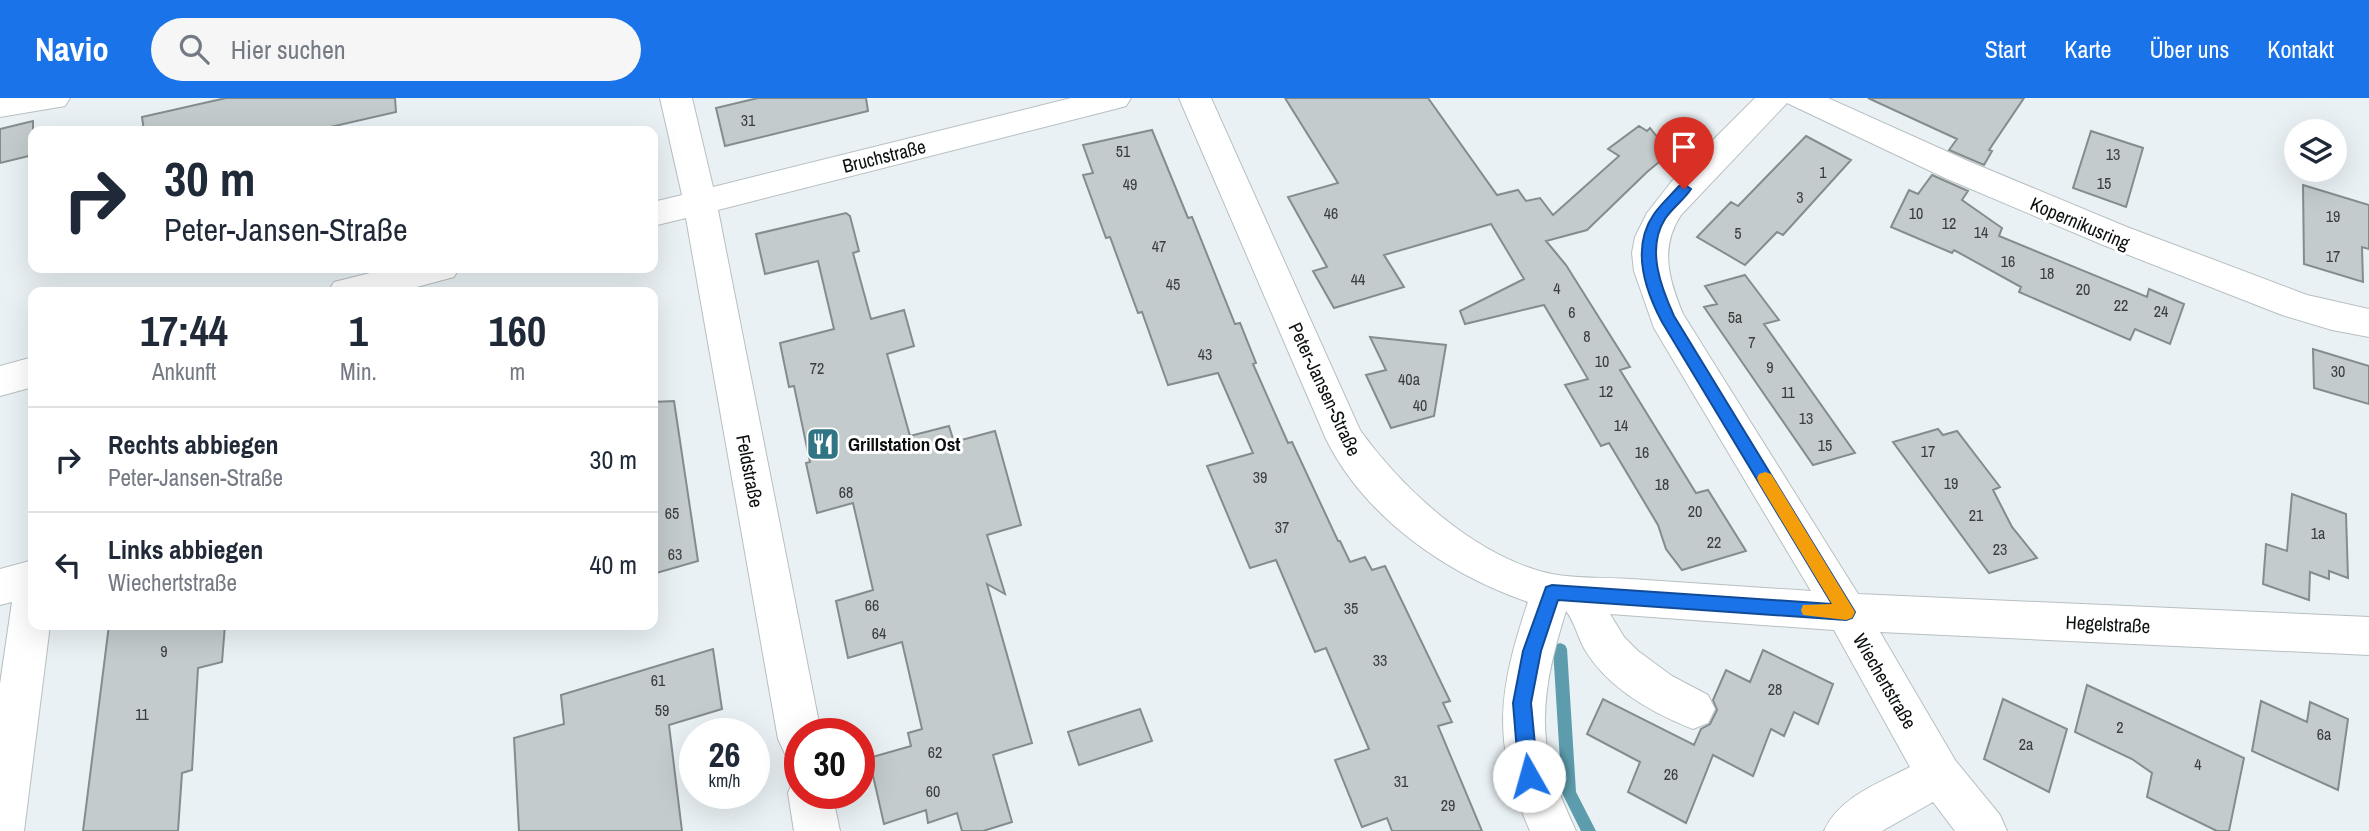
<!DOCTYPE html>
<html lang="de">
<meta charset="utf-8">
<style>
:root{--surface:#fff;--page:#f6f6f7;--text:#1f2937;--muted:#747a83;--line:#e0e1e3;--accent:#1a73e8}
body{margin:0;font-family:"Archivo Narrow",sans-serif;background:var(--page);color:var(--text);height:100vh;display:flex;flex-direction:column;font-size:26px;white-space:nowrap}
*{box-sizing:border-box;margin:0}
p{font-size:23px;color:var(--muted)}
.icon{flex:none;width:38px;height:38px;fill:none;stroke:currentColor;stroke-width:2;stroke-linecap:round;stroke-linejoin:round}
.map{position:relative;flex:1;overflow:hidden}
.sheet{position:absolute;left:28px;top:189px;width:630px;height:343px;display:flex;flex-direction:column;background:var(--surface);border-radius:14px;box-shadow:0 7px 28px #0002}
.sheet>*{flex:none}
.top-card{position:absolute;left:28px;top:28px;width:630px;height:147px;border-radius:14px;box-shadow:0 7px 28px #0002;background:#fff;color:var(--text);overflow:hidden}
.buttons{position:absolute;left:2284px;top:21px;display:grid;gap:14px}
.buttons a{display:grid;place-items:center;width:63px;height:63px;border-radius:50%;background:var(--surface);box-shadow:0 7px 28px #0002;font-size:35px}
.speed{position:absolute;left:679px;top:620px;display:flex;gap:14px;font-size:35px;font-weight:700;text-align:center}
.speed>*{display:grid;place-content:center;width:91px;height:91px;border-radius:50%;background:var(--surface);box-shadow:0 7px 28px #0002;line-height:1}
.speed small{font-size:18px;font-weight:400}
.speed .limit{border:10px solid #d22;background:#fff;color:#111}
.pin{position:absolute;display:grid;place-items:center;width:60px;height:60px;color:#fff;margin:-72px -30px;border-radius:50% 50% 50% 0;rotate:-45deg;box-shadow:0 0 7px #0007}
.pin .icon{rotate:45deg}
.me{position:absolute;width:77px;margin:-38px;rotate:353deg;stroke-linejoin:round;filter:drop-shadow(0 0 5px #0008)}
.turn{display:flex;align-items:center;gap:24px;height:147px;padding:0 21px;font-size:32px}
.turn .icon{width:91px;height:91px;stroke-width:2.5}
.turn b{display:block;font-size:49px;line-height:60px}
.eta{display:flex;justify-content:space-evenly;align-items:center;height:119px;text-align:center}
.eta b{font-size:42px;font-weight:700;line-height:49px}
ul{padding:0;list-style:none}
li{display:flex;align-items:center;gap:21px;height:105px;padding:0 21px;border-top:2px solid var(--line)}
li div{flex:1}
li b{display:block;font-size:26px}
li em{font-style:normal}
header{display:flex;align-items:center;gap:42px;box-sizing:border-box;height:98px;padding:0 35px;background:var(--accent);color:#fff}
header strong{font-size:33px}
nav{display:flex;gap:38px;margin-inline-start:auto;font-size:24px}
.search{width:490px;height:63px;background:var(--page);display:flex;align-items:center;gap:18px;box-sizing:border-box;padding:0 24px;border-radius:38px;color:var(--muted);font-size:26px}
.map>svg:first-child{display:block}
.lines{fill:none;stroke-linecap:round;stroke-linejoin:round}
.stream{fill:#5d9cac;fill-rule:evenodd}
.building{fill:#c3cbcd;stroke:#848c8e;stroke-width:2}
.minor-casing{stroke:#b7bfc1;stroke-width:2}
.minor{fill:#fff;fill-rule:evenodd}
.route{fill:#1a73e8;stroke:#114b97;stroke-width:2}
.slow{fill:#f59e0b}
.labels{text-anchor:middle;stroke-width:6;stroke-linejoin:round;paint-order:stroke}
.number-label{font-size:16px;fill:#3a3e3f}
.street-label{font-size:19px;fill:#0c0f10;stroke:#fff}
.poi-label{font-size:19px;font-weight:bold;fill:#0c0f10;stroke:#fff;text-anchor:start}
</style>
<header>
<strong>Navio</strong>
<div class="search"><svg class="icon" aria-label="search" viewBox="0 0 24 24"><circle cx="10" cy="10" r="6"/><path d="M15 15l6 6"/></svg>Hier suchen</div>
<nav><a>Start</a><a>Karte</a><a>Über uns</a><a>Kontakt</a></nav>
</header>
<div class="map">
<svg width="2369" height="733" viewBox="0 0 2369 733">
<rect width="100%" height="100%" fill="#e9f1f4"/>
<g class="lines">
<path class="stream" d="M1560,545L1565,547L1567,551L1576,694L1596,733H1581L1562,695L1553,551L1555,547Z"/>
</g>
<path class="building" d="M226,0H395L396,14L313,33H144L142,19Z
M758,0H866L868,13L725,48L716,10Z
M1285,0H1428L1497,97L1518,92L1526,103L1540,100L1553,117L1619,58L1608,51L1639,28L1647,33L1650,30L1658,40L1676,50L1647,74L1587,132L1546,143L1566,167L1630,269L1620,272L1696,395L1708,392L1746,453L1682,472L1666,451L1658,427L1609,345L1601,348L1565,287L1588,281L1544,207L1465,226L1460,213L1524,181L1491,126L1384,157L1404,189L1334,210L1313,173L1327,169L1288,99L1338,85Z
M1868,0H2024L1989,52L1992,53L1984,67L1949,52L1957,41Z
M33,23V57L0,65V31Z
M1152,32L1188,120L1192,119L1235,226L1240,225L1256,265L1253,266L1288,345L1292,344L1338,443H1340L1350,464L1365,459L1372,472L1385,468L1450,603L1443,605L1452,624L1438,628L1482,733H1392L1387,720L1362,729L1335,662L1369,651L1326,550L1315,554L1276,462L1250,470L1207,368L1253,355L1218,275L1168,287L1142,214L1138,215L1110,139L1106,140L1083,77L1093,75L1083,47Z
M2091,33L2143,50L2126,109L2073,90Z
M1806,38L1851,62L1783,137L1777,134L1745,167L1697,139L1731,104L1738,108Z
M1932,77L1968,93L1962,102L2002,130L1999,138L2147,199L2149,191L2184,206L2170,246L2135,231L2130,242L2019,194L2021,189L1954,152L1952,155L1891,129L1909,92L1918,96Z
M2303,87L2369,107V151L2362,149L2363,184L2304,166Z
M846,115L850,118L859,153L853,155L871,221L904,212L914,248L887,256L910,338L949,328L954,344L995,333L1021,427L987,437L1005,496L987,486L1032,645L993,657L1012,724L983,733H962L957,715L928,725L926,712L884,726L869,660L911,648L908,635L922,631L902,544L848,560L836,503L873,492L853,405L817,415L806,365L810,364L794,288L789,289L780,245L834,231L818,163L765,176L756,136Z
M1745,177L1779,222L1764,226L1855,355L1813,367L1704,209L1717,206L1705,188Z
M1370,239L1446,247L1434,318L1391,330L1366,277L1386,272Z
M2313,251L2369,268V306L2314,290Z
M674,303L698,463L653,476V304Z
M1938,331L1943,337L1957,333L2000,389L1993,392L2012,429L2037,460L1989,475L1893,344Z
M2292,396L2346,416L2348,480L2329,473V481L2310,474L2309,502L2263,486L2266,446L2287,453Z
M109,527H225L222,564L198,570L192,672L182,675L178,733H83Z
M713,551L722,611L669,627L682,733H519L514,640L564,626L561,597Z
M1763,552L1833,586L1818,626L1794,614L1784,638L1771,631L1753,678L1713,657L1686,725L1628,694L1640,664L1587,636L1603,601L1694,647L1701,631L1710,626L1717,612L1713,602L1726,572L1750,584Z
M2087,587L2244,660L2229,733H2217L2147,699L2152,675L2132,661L2075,634Z
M2003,601L2067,631L2049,694L1984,661Z
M2261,603L2307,624L2310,604L2348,621L2338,692L2252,653Z
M1140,611L1152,643L1079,667L1068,634Z"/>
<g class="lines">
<defs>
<path id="minor" d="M0,0H70L65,8L0,19Z
M660,0H692L713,89L1071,0H1131L1126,8L1115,11L718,112L821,635H800V662L785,656L778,641L686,120L653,128V104L682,97Z
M1179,0H1211L1360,332C1403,392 1477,460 1552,476C1577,481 1605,479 1631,481C1691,485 1751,489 1811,493L1654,230L1634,173L1632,155L1635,139L1647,115L1672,83L1755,0H1828L1968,63L2127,129L2307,197L2369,211V239L2332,232L2282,217L2103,147L1945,80L1787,5L1681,117C1659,150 1669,182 1683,216L1858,496L2369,519V557L1880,534L1955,662L2000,717L2007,733H1955L1933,704L1882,733H1824C1839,699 1879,685 1910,669L1834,532L1610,516L1624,539L1638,553L1672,578L1708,597L1715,611L1708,625L1693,631C1652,615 1608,590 1585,552C1578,540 1574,522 1566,513C1550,564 1536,619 1552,673C1558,694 1567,713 1576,733H1530C1491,644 1498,594 1528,504C1447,476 1365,420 1326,341Z
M390,170H459L454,179L398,194H328L334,184Z
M33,259V289L0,298V268Z
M33,462V527H50L24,733H0V586L12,504L0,507V471Z
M800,677V695H832L840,733H794L788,695L794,680Z"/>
</defs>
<use href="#minor" class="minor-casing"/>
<use href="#minor" class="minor"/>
</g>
<path class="route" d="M1684,86L1691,91C1684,102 1672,110 1665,121C1646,151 1661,189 1674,218L1855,514L1852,520L1846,522L1558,502L1541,553L1531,605L1538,678L1535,684L1529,687L1522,684L1519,678L1513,605L1523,553L1546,489L1552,487L1832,506L1662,224C1645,192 1631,149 1654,116C1661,106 1671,97 1679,88Z"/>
<path class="slow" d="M1765,374L1771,376L1852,509L1855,514L1852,520L1846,522L1803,517L1801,512L1803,507L1832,506L1759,385L1757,380L1759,376Z"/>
<defs>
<symbol id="restaurant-square" viewBox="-11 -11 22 22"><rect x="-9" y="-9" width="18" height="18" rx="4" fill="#317585" stroke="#fff"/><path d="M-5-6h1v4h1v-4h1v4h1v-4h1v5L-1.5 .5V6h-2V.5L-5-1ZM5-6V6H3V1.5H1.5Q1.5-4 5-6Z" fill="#fff"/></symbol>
</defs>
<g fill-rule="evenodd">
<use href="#restaurant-square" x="804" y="327" width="38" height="38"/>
</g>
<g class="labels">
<g class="number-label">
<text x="748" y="28">31</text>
<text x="1123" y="59">51</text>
<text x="2113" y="62">13</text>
<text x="1823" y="80">1</text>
<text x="2104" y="91">15</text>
<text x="1130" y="92">49</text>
<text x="1800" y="105">3</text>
<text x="1331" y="121">46</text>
<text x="1916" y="121">10</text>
<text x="2333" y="124">19</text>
<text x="1949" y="131">12</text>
<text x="1981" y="140">14</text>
<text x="1738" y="141">5</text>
<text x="1159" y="154">47</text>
<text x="2333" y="164">17</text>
<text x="2008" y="169">16</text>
<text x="2047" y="181">18</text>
<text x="1358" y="187">44</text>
<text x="1173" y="192">45</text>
<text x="1557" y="196">4</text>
<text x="2083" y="197">20</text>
<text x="2121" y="213">22</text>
<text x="2161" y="219">24</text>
<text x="1572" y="220">6</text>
<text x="1735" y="225">5a</text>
<text x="1587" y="244">8</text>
<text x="1752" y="250">7</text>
<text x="1205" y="262">43</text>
<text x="1602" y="269">10</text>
<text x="1770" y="275">9</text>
<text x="817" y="276">72</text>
<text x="2338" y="279">30</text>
<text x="1409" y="287">40a</text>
<text x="1606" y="299">12</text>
<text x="1788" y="300">11</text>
<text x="1420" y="313">40</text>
<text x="1806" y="326">13</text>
<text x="1621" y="333">14</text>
<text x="1825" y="353">15</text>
<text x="1928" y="359">17</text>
<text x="1642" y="360">16</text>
<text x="1260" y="385">39</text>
<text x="1951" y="391">19</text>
<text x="1662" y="392">18</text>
<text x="846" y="400">68</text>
<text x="1695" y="419">20</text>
<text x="672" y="421">65</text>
<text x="1976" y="423">21</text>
<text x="1282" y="435">37</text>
<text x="2318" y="441">1a</text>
<text x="1714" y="450">22</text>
<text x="2000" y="457">23</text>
<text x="675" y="462">63</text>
<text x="872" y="513">66</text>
<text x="1351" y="516">35</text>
<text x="879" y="541">64</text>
<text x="164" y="559">9</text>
<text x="1380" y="568">33</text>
<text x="658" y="588">61</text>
<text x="1775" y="597">28</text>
<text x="662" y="618">59</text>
<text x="142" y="622">11</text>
<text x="2120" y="635">2</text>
<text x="2324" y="642">6a</text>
<text x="2026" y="652">2a</text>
<text x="935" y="660">62</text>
<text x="2198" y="672">4</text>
<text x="1671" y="682">26</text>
<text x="1401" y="689">31</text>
<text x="933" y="699">60</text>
<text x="1448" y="713">29</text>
</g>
<g class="street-label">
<text transform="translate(884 58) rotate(-14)" y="7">Bruchstraße</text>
<text transform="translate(2080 125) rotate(23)" y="7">Kopernikusring</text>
<text transform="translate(1325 291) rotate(65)" y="7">Peter-Jansen-Straße</text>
<text transform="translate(750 373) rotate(79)" y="7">Feldstraße</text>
<text transform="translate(2108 526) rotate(3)" y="7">Hegelstraße</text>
<text transform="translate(1885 583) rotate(60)" y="7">Wiechertstraße</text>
</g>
<g class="poi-label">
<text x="848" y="353">Grillstation Ost</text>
</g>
</g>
</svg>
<div class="buttons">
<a><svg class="icon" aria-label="layers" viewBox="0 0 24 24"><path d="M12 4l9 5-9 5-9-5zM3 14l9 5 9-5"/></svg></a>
</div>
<div class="speed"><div>26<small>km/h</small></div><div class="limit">30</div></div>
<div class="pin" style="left:1684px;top:91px;background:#d93025"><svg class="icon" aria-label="arrive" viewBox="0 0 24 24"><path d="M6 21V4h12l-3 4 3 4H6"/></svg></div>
<svg class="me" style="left:1529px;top:678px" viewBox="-20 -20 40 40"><circle r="19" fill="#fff"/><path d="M0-13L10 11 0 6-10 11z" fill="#1a73e8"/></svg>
<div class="top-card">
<div class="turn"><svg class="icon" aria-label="right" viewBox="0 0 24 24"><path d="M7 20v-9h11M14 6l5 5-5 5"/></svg><div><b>30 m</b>Peter-Jansen-Straße</div></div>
</div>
<section class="sheet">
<div class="eta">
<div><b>17:44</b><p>Ankunft</p></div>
<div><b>1</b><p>Min.</p></div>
<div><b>160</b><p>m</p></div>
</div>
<ul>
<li><svg class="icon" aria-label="right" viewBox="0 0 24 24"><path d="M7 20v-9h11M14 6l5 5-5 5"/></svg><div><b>Rechts abbiegen</b><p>Peter-Jansen-Straße</p></div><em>30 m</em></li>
<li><svg class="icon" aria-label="left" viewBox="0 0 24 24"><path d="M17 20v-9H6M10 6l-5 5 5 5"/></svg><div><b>Links abbiegen</b><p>Wiechertstraße</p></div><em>40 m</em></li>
</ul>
</section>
</div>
